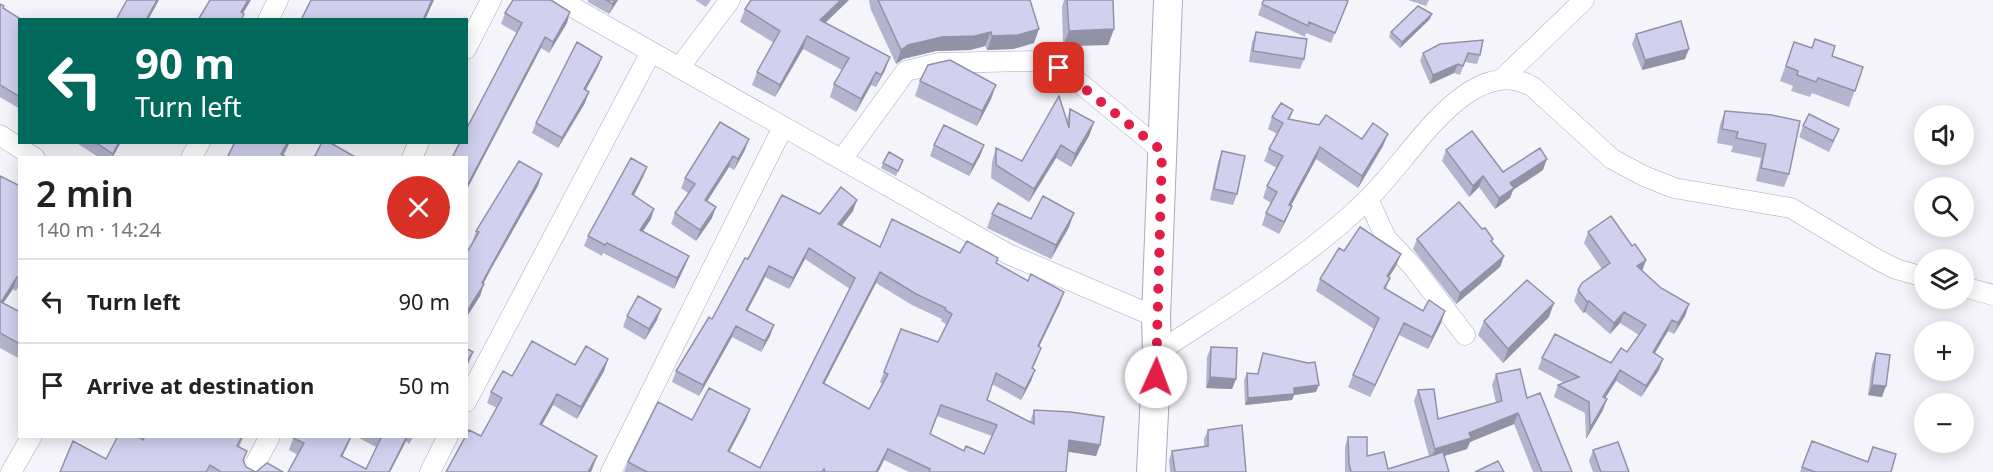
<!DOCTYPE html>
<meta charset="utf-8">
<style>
:root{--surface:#fff;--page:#f6f6f6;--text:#222;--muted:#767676;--line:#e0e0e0}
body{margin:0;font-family:"Noto Sans",sans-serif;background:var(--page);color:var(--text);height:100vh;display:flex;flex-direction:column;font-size:22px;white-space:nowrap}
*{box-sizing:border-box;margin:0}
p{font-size:20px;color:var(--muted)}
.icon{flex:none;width:33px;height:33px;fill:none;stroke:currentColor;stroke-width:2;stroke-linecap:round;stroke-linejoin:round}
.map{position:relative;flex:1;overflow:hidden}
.side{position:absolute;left:18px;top:156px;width:450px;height:282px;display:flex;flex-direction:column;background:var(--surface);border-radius:0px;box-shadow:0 3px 15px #0003}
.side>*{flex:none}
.guide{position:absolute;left:18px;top:18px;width:450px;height:126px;border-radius:0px;box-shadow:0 3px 15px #0003;background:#00695c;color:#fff;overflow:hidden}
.controls{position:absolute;left:1914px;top:105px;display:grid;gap:12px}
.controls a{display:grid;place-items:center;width:60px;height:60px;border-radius:50%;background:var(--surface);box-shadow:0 3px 15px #0003;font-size:30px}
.pin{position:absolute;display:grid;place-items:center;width:51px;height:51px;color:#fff;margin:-26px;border-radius:12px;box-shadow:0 3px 9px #0006}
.me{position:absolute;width:66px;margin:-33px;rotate:2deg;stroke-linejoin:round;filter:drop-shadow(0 0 4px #0008)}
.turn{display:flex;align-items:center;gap:21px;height:126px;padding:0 18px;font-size:27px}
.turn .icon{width:78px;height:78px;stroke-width:2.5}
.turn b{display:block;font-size:42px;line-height:51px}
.round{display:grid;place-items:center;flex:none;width:63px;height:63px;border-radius:32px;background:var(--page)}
.summary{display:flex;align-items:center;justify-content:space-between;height:102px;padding:0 18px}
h1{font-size:36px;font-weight:600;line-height:45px}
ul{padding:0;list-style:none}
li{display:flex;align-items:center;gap:18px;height:84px;padding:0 18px;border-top:2px solid var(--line)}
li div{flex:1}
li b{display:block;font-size:22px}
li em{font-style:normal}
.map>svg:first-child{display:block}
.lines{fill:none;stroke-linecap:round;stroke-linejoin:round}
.minor-casing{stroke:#a8a9c5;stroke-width:21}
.secondary-casing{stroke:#a8a9c5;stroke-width:30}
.minor{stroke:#fff;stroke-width:20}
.secondary{stroke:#fff;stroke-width:28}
.wall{fill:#b4b4ce;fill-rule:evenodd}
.shaded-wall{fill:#9292a7}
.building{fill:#d1d1ef;stroke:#9292a7;stroke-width:1.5;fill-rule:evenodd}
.route{stroke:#e11d48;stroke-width:10;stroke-dasharray:0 18}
</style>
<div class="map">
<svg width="1993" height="472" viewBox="0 0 1993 472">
<rect width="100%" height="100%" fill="#f4f4fa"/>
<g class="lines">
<defs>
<path id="minor" d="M560,0L1008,254L1156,317
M268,20L278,0
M466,49L491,0
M679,68L730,0
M1503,78L1584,0
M0,135L35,158
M191,158L200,142
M412,158L419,142
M842,159L906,71L939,63L1036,61L1059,68L1081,84L1162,151
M1368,199L1386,238L1414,268L1465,335
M1964,287L1993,295
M1157,353C1229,305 1304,261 1366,201C1402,166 1427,120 1469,92C1490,79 1511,74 1533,87L1612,159L1644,176L1674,188L1791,208L1878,260L1896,269L1924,277
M466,402L651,52
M11,472L32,436
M251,472L270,436
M430,472L448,436
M611,472L783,127"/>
<path id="secondary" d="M1151,472L1157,353L1156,317L1168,0"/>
</defs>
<use href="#minor" class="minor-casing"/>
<use href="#secondary" class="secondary-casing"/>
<use href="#minor" class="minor"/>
<use href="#secondary" class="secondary"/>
</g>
<path class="wall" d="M588,0H618L609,14L588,2Z
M695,0H711L706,7Z
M869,0H1030L1034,43L1013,49L987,50L985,46L970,50L936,51L903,59L896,64L871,10Z
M1064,0H1113L1114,29L1108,45L1063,46L1062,7Z
M1408,0H1429L1426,6Z
M1348,1L1331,43L1306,33L1305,37L1258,15L1262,4Z
M0,4L3,9L20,20V109L0,97Z
M745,9L825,23L890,57L885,70L876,87L871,85L856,112L830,97L834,84L842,70L803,49L775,97L752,85L757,72L774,43L740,22Z
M505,13L567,23L549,53L541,48L466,191V158L517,33L501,24Z
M1430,19L1400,48L1389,37L1391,32Z
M1256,32L1304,59L1300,69L1249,62L1252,42Z
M1636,34L1685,59L1642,70L1632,44Z
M1794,42L1863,67L1849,107L1812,93L1810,97L1791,91L1793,86L1780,81Z
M1440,44L1480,55L1477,64L1465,62L1460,75L1454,73L1430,84L1420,61L1423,53Z
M602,57L598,67L586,90L585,103L558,148L532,133L536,123Z
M920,81L996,85L991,99L977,126L915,96Z
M1070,109L1094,122L1089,136L1071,167L1056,158L1029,202L991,178L992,162L996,148L1022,161L1067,119Z
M1293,110L1290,119L1362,139L1383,146L1358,188L1316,159L1291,205L1292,206L1287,218L1279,234L1262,225L1266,213L1271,203L1263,198L1267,186L1277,168L1264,161L1269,149L1277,134L1268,129L1272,117Z
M1725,111L1772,115L1789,174L1784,187L1756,181L1761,158L1731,152L1733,146L1717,143L1720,125Z
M1803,126L1835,140L1829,152L1799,137Z
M75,142H121L112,158H100Z
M934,145H984L980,156L969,176L930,156Z
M745,150L734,170L729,167L707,201L712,218L696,241L671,224L675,213L688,193L681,188L685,178Z
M1446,150L1503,172L1543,170L1513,190L1510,198L1495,209L1479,187L1469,197L1442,161Z
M1222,151L1237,194L1233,205L1210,200L1218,162Z
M903,160L896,176L881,168L883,163Z
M647,167L643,177L634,195L651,219L643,231L689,256L685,266L674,289L603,253L602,256L584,246L588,236Z
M0,176L20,186V289L18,288L16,291L13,289L3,303L20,312V359L0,348Z
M538,186L491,269L483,284L480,296L466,318V254L473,243H472L476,231Z
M853,211L842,226L880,247L960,253L996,263L1060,303L1039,347L1041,348L1033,368L1035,370L1031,381L1021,400L992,384L987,400L1030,422L1034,410L1100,445L1096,456L1068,452L1066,472H909L884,460L878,472H624L628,462L692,420H746L729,452L760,468L850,289L805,259L789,289L765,277L747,311L774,325L770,336L761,352L732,337L699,396L672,382L676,371L712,319L748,259L820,214ZM876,283L912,305L942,319L941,321L947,325L938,342L901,329L880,382L882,384L869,409L824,384ZM937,416L992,436L984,454L964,451L930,434Z
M1074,213L1069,227L1051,259L987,228L992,214L1031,219Z
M1482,229L1493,239L1492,243L1504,256L1500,267L1456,304L1413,249L1417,239Z
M1588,232L1632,246L1646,260L1642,271L1661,288L1689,304L1685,316L1674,334L1668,331L1655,353L1659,370L1641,397L1616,381L1605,398L1603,410L1586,439L1585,413L1554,397L1558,385L1564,383L1538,369L1542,358L1611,363L1627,352L1639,335L1620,323L1610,334L1585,312L1583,313L1574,301L1578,290L1602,269L1584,243Z
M1344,251L1396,266L1389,277L1390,278L1386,289L1423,311H1445L1441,323L1428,349L1399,335L1370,397L1348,387L1353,375L1374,329L1316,291L1320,279Z
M627,316L657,320L645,340L623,327Z
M1549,317L1503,363L1478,335L1484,321Z
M1211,347L1236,379L1232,389L1206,388L1207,357Z
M1263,353L1316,392L1294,395L1292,400L1245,405L1244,380L1247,373L1257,374Z
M1876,353L1882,397L1868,395L1872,364Z
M608,359L604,371L577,419L553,405L542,425L597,456L591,472H446L481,436L497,408L487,403L491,392L512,376Z
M1496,374L1527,398L1572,472H1533L1514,424L1470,442L1467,449L1444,456L1449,472H1345V447L1348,437L1367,456L1388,469L1429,456L1414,401L1418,390L1438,419L1496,403L1492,385Z
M1208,430L1246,472H1170L1169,460L1172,451L1204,446V439Z
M145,436H244L239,447L246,467L256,472H283H60L106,459L143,440Z
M294,436L342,457L366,469L376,447L355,436H414L409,444L406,441L390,472H288L298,455L289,450Z
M1812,441L1867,462L1873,447L1891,472H1800Z
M1593,450L1629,472H1593L1589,461Z"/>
<path class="shaded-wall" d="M157,0H159L148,20H146Z
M248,0H251L239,20L241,12Z
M432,0H434L425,20H423Z
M615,0H618L609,14L613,4Z
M841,0H849L815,33L820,20Z
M570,12L567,23L549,53L553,42Z
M1432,14L1430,19L1400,48L1402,42Z
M1039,29L1034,43L1013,49L987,50L992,36Z
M1114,29L1108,45L1063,46L1069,31Z
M991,32L985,46L970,50L936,51L903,59L896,64L901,50L908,45L942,37Z
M807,36L803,49L775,97L780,85Z
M545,37L541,48L466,191V188Z
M1689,49L1685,59L1642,70L1645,60Z
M602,57L598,67L580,100L584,89Z
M890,57L885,70L876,87L881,75Z
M1458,64L1454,73L1430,84L1433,75Z
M876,72L871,85L856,112L861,99Z
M996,85L991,99L977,126L982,111Z
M589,92L585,103L558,148L562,138Z
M1094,122L1089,136L1071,167L1075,154Z
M1388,134L1383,146L1358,188L1362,176Z
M749,139L745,150L734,170L738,159Z
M119,142H121L112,158H111Z
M288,142H290L282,158H280Z
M984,145L980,156L969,176L973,165Z
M1061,145L1056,158L1029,202L1034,189Z
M1320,147L1316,159L1285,217L1289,205Z
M733,156L729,167L701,211L705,200Z
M1547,159L1543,170L1513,190L1510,198L1495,209L1499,198L1510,183Z
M647,167L643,177L629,205L632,194Z
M542,174L538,186L491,269L478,294L484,284L480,296L466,318V313L496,257Z
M1483,176L1479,187L1469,197L1473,186Z
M857,200L853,211L834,235L838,224Z
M1292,206L1287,218L1279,234L1284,222Z
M716,207L712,218L696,241L700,230Z
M654,209L651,219L637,240L640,230Z
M1074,213L1069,227L1051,259L1056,245Z
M809,248L805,259L789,289L793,278Z
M1401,254L1396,266L1382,288L1387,276Z
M689,256L685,266L674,289L677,278Z
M1504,256L1500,267L1456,304L1460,293Z
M1646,260L1642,271L1637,266Z
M769,266L765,277L742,321L746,310Z
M880,272L876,283L819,394L823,383Z
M17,277L13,289L0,308V303Z
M1064,292L1060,303L1034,357L1038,346Z
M1589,301L1585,312L1583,313L1587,302Z
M1554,303L1549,317L1503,363L1508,349Z
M1689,304L1685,316L1674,334L1678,323Z
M661,309L657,320L645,340L649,329Z
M1445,311L1441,323L1428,349L1432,337Z
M1624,312L1620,323L1610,334L1614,323Z
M1672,320L1668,331L1649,363L1653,352Z
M1404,323L1399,335L1370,397L1375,385Z
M774,325L770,336L761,352L765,341Z
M736,326L732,337L699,396L703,385Z
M1041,348L1037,359L1028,379L1032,368Z
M473,352L468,364L466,367V363Z
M608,359L604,371L577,419L581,407Z
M1663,359L1659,370L1641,397L1646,386Z
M1035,370L1031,381L1021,400L1025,389Z
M1620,370L1616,381L1599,408L1603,397Z
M1210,377L1236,379L1232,389L1206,388Z
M1319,385L1316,392L1294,395L1292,400L1245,405L1248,398L1294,388Z
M1872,385L1886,386L1882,397L1868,395Z
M557,394L553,405L536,435L540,424Z
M1607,399L1603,410L1586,439L1590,428Z
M750,409L746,420L724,462L728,451Z
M1518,413L1514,424L1470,442L1467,449L1431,460L1435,449L1469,433Z
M351,436H352L337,468L341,456Z
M407,436H408L406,441L390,472H389Z
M1069,440L1100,445L1096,456L1065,451Z
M888,449L884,460L878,472H876Z
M597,456L593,467L591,472H588Z"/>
<path class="building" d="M127,0H157L146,20H120L117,18Z
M210,0H248L241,12L244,14L241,20H198Z
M311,0H432L423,20H301Z
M513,0H551L570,12L553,42L545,37L466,188V158H452L460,142H466V130L522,23L505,13Z
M606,0H615L613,4Z
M751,0H841L820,20L890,57L881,75L876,72L861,99L834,84L849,58L807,36L780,85L757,72L780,31L745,9Z
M878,0H1030L1039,29L1018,35L992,36L991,32L975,36L942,37L908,45L901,50Z
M1067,0H1113L1114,29L1069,31Z
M1264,0H1346L1348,1L1335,33L1309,22L1308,26L1262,4Z
M0,4L4,6L3,8L22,20H20V97L0,85Z
M1418,6L1432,14L1402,42L1391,32Z
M1681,21L1689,49L1645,60L1636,34Z
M1256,32L1307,39L1304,59L1253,51Z
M1815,39L1835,46L1832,56L1863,67L1855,91L1818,78L1816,82L1797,75L1798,71L1786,66L1794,42L1812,48Z
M1483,40L1480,55L1468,53L1463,66L1458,64L1433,75L1423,53L1440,44Z
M577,42L602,57L584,89L589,92L562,138L536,123Z
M950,60L996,85L982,111L920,81L928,65Z
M1059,96L1069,128L1070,109L1094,122L1075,154L1061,145L1034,189L996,165V148L1022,161Z
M1281,103L1293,110L1288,119L1319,125L1326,115L1362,139L1373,123L1388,134L1362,176L1320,147L1289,205L1292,206L1284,222L1266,213L1277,192L1267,186L1283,156L1269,149L1283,123L1272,117Z
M1725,111L1772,115L1800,121L1789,174L1761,168L1766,144L1736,138L1738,132L1722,129Z
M1809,114L1839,129L1833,141L1803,126Z
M720,122L749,139L738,159L733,156L705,200L716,207L700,230L675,213L695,184L685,178Z
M944,125L984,145L973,165L934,145Z
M1472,131L1503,172L1540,148L1547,159L1510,183L1514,188L1499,198L1483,176L1473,186L1446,150Z
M95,142H119L113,154Z
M235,142H288L281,154L288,158H230L228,156Z
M322,142H329L357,158H314Z
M1222,151L1245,156L1237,194L1214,189Z
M889,152L903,160L898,171L883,163Z
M631,158L647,167L632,194L654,209L640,230L689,256L677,278L607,243L605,245L588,236Z
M519,161L542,174L496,257L482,283L484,284L466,313V254L479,232L476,231Z
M0,176L20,186V278L17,277L1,302L20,312V344L0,333Z
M841,187L857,200L838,224L880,247L892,219L960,253L967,241L998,258L996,263L1028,281L1031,274L1064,292L1038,346L1041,348L1032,368L1035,370L1025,389L996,373L987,400L1034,424V410L1071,412L1104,417L1100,445L1069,440L1066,472H929L930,469L888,449L876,472H825L824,469L822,472H647L628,462L658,402L692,420L709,388L750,409L728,451L760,468L855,278L809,248L793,278L769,266L746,310L774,325L765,341L736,326L703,385L676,371L709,317L712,319L745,258L748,259L782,195L820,214ZM880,272L916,294L946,308L945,310L952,314L938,342L901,329L884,372L888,374L869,409L823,383ZM941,405L997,425L984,454L966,446L964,451L930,434Z
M1043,196L1074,213L1056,245L992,214L998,203L1031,219Z
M1459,202L1482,229L1485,228L1493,239L1491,241L1504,256L1460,293L1417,239Z
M1611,216L1632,246L1635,244L1646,260L1637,266L1661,288L1689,304L1678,323L1672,320L1653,352L1663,359L1646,386L1620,370L1603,397L1607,399L1590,428L1589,402L1558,385L1579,377L1542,358L1555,334L1611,363L1621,348L1627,352L1646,325L1624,312L1614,323L1589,301L1587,302L1578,290L1582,283L1610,263L1588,232Z
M1360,227L1401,254L1387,276L1390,278L1384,288L1423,311L1429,300L1445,311L1432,337L1404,323L1375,385L1353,375L1379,318L1320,279L1339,248L1344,251Z
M1527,280L1554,303L1508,349L1484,321Z
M638,296L661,309L649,329L627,316Z
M532,341L575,365L586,346L608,359L581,407L557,394L540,424L597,456L588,472H446L469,430L481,436L502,398L491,392L503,371L512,376Z
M1211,347L1237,348L1236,379L1210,377Z
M466,348L473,352L466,363Z
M1263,353L1308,363L1315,362L1319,385L1294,388V394L1248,398L1247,373L1258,374Z
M1876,353L1890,355L1886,386L1872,385Z
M1520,369L1527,398L1540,393L1572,472H1542L1518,413L1469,433L1471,438L1435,449L1418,390L1434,389L1438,419L1502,401L1496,374Z
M1242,425L1246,472H1175L1172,451L1208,446V430Z
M118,436H137L143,440L145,436H242L237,446L247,451L243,460L246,467L256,472L267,463L283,472H221L210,465L206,472H60L73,441L106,459Z
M294,436H351L341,456L366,469L382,436H407L389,472H390H288L304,443L293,438Z
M1348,437H1367V456L1384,452L1388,469L1443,452L1449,472H1351L1349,463Z
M1812,441L1868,462L1873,447L1896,454L1891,472H1815L1802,467Z
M1618,442L1629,472H1601L1593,450Z
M1498,461L1504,472H1475Z"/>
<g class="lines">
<path class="route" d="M1059,68L1162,151L1156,377"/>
</g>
</svg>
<div class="controls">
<a><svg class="icon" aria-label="sound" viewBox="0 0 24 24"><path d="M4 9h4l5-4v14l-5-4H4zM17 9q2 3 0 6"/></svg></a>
<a><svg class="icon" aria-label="search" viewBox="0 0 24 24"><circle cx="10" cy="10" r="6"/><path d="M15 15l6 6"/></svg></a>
<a><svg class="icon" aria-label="layers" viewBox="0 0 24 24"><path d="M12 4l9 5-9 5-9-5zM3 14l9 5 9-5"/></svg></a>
<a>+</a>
<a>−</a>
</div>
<div class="pin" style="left:1059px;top:68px;background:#d93025"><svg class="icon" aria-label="arrive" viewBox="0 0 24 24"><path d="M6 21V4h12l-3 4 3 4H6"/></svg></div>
<svg class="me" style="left:1156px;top:377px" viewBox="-20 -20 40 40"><circle r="19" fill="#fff"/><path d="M0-13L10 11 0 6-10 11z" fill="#e11d48"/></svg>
<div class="guide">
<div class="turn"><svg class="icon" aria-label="left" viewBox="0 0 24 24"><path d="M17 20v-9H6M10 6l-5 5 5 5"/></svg><div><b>90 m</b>Turn left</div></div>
</div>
<section class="side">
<div class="summary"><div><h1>2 min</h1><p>140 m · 14:24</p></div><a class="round" style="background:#d93025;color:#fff"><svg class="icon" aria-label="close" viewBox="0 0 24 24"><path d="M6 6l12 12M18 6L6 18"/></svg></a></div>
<ul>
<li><svg class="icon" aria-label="left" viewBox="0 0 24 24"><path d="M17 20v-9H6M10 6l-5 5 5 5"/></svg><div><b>Turn left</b></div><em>90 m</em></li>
<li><svg class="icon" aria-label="arrive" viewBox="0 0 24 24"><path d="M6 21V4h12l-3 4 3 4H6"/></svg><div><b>Arrive at destination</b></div><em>50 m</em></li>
</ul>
</section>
</div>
